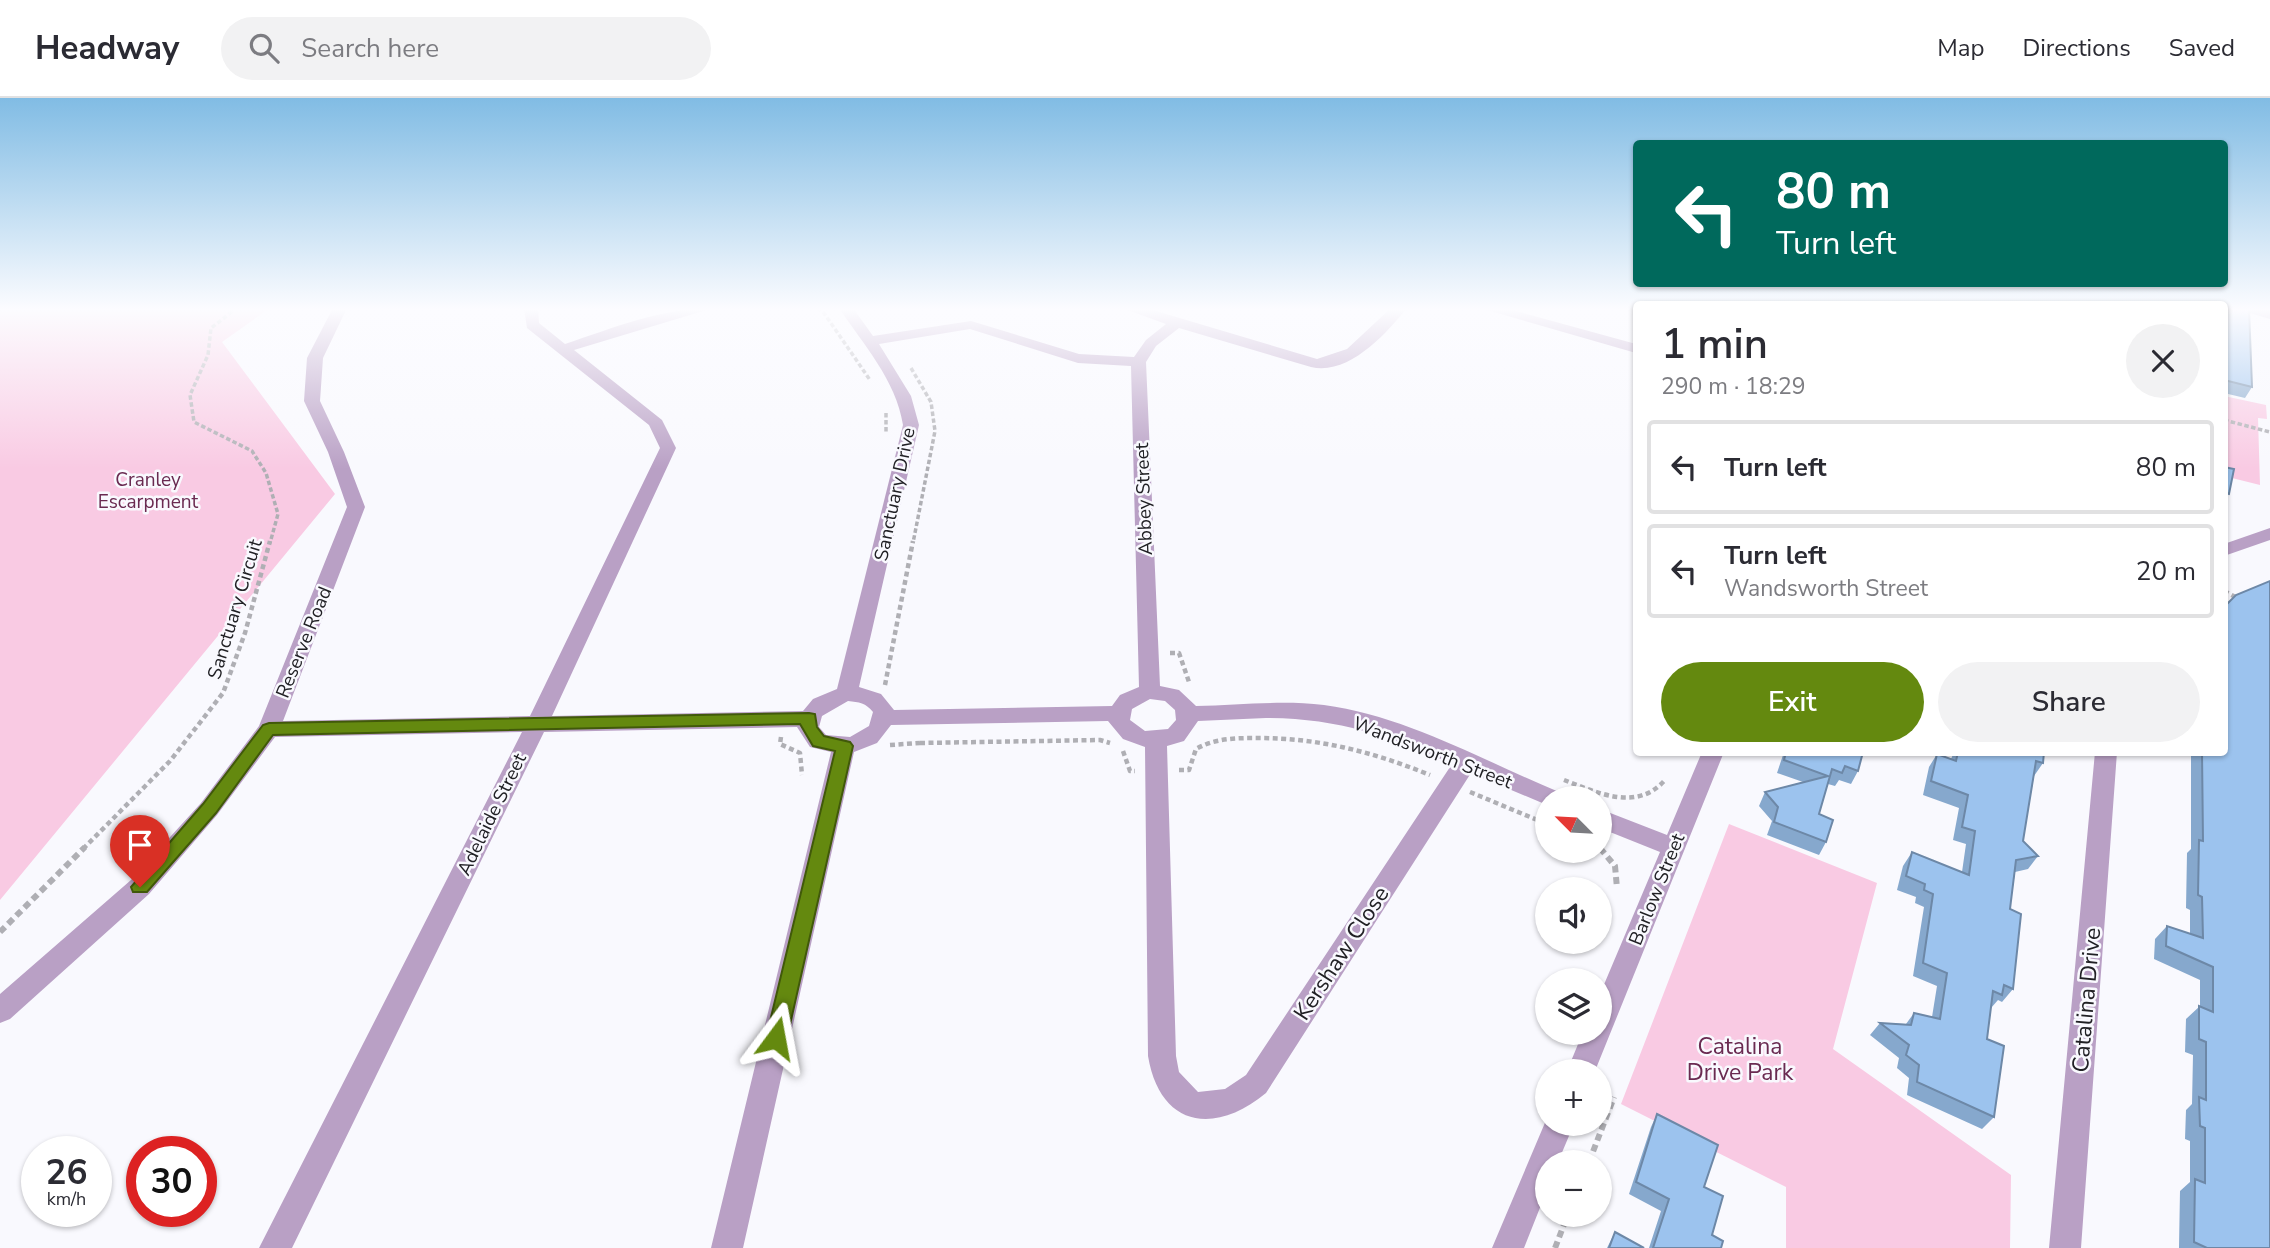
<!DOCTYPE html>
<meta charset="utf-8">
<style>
:root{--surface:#fff;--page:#f2f2f3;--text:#2b2b33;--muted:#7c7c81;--line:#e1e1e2;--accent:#64890f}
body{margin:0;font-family:"Nunito Sans",sans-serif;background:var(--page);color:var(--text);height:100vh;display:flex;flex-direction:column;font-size:26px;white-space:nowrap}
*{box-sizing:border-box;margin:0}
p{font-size:23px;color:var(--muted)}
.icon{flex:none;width:38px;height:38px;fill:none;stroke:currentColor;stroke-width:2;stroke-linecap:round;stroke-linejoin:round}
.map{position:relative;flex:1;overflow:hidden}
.drawer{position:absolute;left:1633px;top:203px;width:595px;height:455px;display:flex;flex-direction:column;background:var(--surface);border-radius:7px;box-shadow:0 2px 5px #0004}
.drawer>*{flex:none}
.banner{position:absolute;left:1633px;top:42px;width:595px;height:147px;border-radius:7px;box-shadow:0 2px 5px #0004;background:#00695c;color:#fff;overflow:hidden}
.needle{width:46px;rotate:294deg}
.tools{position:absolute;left:1535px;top:688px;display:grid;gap:14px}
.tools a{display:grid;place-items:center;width:77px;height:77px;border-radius:50%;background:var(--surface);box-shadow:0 2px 5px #0004;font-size:35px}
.speed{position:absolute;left:21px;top:1038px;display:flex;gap:14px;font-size:35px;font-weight:700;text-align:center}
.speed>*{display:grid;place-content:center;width:91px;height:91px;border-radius:50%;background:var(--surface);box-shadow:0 2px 5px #0004;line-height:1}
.speed small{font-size:18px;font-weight:400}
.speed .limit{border:10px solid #d22;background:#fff;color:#111}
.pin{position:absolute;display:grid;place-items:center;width:60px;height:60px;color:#fff;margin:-72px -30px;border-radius:50% 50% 50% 0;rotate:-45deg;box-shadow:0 0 7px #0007}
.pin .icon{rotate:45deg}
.me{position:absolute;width:77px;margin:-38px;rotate:13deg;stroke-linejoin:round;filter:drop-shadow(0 0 5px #0008)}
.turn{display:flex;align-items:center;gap:24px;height:147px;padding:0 28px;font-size:32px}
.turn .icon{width:91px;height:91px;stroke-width:2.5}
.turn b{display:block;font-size:49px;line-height:60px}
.round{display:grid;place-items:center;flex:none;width:74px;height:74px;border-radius:37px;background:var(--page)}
.summary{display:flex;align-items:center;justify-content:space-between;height:119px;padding:0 28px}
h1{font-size:42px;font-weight:600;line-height:52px}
.primary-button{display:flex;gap:14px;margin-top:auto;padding:14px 28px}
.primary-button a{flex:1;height:80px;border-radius:42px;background:var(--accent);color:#fff;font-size:28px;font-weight:600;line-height:80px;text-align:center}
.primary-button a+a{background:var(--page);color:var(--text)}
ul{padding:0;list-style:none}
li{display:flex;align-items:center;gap:21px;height:94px;margin:0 14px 10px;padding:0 14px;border:4px solid var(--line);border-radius:7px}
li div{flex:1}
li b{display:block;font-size:26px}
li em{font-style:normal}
header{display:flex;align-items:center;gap:42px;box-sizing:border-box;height:98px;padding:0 35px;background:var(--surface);border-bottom:2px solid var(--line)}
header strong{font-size:33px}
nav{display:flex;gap:38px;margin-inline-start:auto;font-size:24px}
.search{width:490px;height:63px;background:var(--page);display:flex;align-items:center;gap:18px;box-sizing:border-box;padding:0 24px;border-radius:38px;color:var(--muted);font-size:26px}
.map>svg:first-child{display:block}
.green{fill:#f9cae3}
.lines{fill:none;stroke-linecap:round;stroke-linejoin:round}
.path-far2{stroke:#afafb4;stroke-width:3.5;stroke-dasharray:4.5 2.5;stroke-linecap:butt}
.path-far1{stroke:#afafb4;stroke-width:4.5;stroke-dasharray:5 3.5;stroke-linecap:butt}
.path{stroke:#afafb4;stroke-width:6;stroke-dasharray:7 4.5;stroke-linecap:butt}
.street{fill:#b9a0c5;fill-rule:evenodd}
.wall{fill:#86a8cd}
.building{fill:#9cc3ee;stroke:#6d88a7;stroke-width:2}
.route{fill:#64890f;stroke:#41590a;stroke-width:2}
.labels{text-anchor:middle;stroke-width:5;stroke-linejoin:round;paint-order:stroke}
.park-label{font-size:19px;fill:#6a2a51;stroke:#f9f9fe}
.street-label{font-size:19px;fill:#212125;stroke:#f9f9fe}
.near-street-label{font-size:23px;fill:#212125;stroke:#f9f9fe}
.near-park-label{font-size:23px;fill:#6a2a51;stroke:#f9f9fe}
</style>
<header>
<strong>Headway</strong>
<div class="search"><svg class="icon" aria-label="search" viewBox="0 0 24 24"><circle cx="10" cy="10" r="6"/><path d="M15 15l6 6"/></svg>Search here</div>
<nav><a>Map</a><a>Directions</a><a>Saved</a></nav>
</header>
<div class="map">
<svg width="2270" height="1150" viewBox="0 0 2270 1150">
<rect width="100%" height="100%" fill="#f9f9fe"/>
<path class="green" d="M0,210H270L222,244L335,396L0,802Z
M2224,298L2266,307L2267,321L2258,320L2260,387L2224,378Z
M1729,726L1877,785L1833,951L2011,1077L2010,1150H1786V1089L1621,1006Z"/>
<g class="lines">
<path class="path-far2" d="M228,210L233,213L211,230L208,257L190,297L194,324L252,353L266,375L278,416L270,445
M817,210L824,215L870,282
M911,270L931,304L935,333L913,445
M886,315V335
M2224,322L2270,334"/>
<path class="path-far1" d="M2224,493L2239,501
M1170,555H1179L1189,584
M885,587L913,443
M781,639L780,646L800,655L802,677
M920,645L1100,642L1110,645
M890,647L920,645
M1123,653L1130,673H1135
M1179,672H1189L1196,651C1215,640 1237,640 1258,640C1320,640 1373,654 1430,677
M1564,682C1598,695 1637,714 1665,682
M1470,694L1547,726
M83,751L170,663L223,595L245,535L270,443"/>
<path class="path" d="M1600,750L1615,768L1617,790
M0,834L85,749
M1589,1064L1614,999
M1555,1150L1568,1116"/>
<path class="street" d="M333,210H347L323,260L320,303L344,354L365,409L283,623L530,618L660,350L649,327L527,230L524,210H538L539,225L565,246C613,230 661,210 713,210L574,252L662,322L676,350L552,618L803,613L813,601L837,591L903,327C896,282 863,246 839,210H853L873,238L971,223L1079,256L1134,259L1146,242L1166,226L1122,210H1146L1317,261L1347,251L1391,210H1407C1386,236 1348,278 1311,269L1179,230L1156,248L1146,264L1160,588L1179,592L1196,608C1239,607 1282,602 1324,607C1406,618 1484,663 1559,694L1563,700H1547V707L1471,675L1266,995C1214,1038 1160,1029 1148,958L1145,649L1123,641L1108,623L891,627L877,645L854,654L743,1150H711L831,654L810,649L797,629L544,634L292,1150H259L522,634L275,639L217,717L149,796L10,921L0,925V896L131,782L201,705L259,628L347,409L328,354L304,303L307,260ZM970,231L1078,265L1131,268L1139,589L1120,597L1112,608L894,612L881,596L859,589L919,327L911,298L879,246ZM1150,601L1165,603L1175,612L1176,622L1168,631L1145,633L1130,622L1132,611ZM848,603C859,604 866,605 873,614L869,628L850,639L826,637L819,629L822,618ZM1266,620C1337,620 1389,638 1452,666L1246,977L1225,991L1198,994L1179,974L1176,958L1167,648L1184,643L1198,623Z
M1480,210H1505L1636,246V255Z
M2241,210L2270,212V221L2243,213Z
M2270,430V442L2224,458V446Z
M1702,654H1724L1595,973H1567L1583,934H1600V896L1660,754L1600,730V711L1667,737Z
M2095,654H2117L2081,1150H2049Z
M1547,1020V1026H1574L1558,1064H1547V1092L1524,1150H1492Z"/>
</g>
<path class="wall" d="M2224,210L2252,289L2245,300L2224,295Z
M2224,369L2229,396L2224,403Z
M1784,654H1863L1858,673L1851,686L1839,682L1835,688L1828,686L1819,716L1826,744L1819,757L1767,737L1772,723L1759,708L1765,694L1803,684L1777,675Z
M1954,654H2044L2043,665L2034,678L2023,743L2038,758L2028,771L2015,774L2010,811L2013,891L2002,904L1998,902L1991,910L1987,941L1994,1019L1982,1031L1907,997L1909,980L1897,970L1899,960L1870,937L1880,925L1906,926L1914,915L1932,919L1937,888L1913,878L1924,809L1915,805L1916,799L1897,792L1903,768L1912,754L1962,774L1966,746L1953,742L1959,710L1923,697L1929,669L1937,656L1951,661Z
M2191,654H2224L2270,1150H2179L2180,1093L2190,1084V1043L2185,1041L2186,1012L2192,1006L2193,957L2185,954L2186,921L2200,908V882L2154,861L2155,841L2167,828L2190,836V812L2186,810L2187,755L2191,751Z
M1657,1016L1704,1089L1712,1137L1721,1150H1649L1661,1113L1629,1096L1651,1029Z
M1615,1134L1644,1150H1607Z"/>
<path class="building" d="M2224,210H2249L2252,289L2224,282Z
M2224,369L2234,371L2229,396L2224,394Z
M2270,483V1150H2207L2194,1144L2195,1081L2205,1085V1030L2200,1028L2199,999L2206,1002V944L2199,941V908L2213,914V869L2166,848L2167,828L2203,840L2202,799L2198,797L2199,742L2203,743L2202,654H2224V509L2236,497Z
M1786,654H1863L1858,673L1845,668L1842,675L1832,671L1819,716L1833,722L1826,744L1774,724L1778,709L1765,694L1828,678L1784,662Z
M1958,654H2044L2043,665L2036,663L2023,743L2038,758L2016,762L2010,811L2021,816L2013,891L2004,887L2002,897L1993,893L1987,941L2004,948L1994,1019L1917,984L1919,967L1906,957L1909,947L1880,925L1911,927L1914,915L1940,921L1947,875L1923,865L1933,796L1924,792L1925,786L1906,778L1912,754L1969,777L1975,733L1962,729L1968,697L1931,683L1937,656L1956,663Z
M1657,1016L1718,1047L1704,1089L1723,1098L1712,1137L1723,1143L1721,1150H1653L1669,1101L1636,1084Z
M1615,1134L1644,1150H1609Z"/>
<linearGradient id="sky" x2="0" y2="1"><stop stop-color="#81bce4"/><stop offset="0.57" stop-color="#fcfcff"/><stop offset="1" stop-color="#fcfcff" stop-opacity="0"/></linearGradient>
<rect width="2270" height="371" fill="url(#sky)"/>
<path class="route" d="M809,615L815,616L817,629L824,638L850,644L853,648L787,940L784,947L776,949L769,947L766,940L835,653L813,648L800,626L273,637L216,715L147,794H133L131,789L203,706L263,627L269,625Z"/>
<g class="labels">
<g class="park-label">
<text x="148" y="388">Cranley<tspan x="148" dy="22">Escarpment</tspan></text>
</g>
<g class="street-label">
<text transform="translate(894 396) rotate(-78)" y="7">Sanctuary Drive</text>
<text transform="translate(1143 401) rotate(-92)" y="7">Abbey Street</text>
<text transform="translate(234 511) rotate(-73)" y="7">Sanctuary Circuit</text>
<text transform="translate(303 544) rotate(-68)" y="7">Reserve Road</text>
<text transform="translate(1433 654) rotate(21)" y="7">Wandsworth Street</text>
<text transform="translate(491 716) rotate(-64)" y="7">Adelaide Street</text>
<text transform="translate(1656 791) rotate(-68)" y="7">Barlow Street</text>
</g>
<g class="near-street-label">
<text transform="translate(1341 855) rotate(-57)" y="8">Kershaw Close</text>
<text transform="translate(2086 902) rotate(-85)" y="8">Catalina Drive</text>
</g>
<g class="near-park-label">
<text x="1740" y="956">Catalina<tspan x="1740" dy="26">Drive Park</tspan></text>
</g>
</g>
</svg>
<div class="tools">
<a><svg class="needle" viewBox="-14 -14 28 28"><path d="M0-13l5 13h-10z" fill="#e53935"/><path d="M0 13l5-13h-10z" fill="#7c7c81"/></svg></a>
<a><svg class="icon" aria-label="sound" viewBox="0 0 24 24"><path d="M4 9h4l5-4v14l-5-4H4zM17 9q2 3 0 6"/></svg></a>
<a><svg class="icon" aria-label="layers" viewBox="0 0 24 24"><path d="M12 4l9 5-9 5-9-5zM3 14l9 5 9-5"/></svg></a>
<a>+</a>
<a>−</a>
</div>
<div class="speed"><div>26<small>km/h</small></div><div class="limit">30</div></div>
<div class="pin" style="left:140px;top:789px;background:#d93025"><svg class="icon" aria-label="arrive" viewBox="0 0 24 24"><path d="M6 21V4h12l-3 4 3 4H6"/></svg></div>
<svg class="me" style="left:776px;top:940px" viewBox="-20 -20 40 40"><path d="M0-17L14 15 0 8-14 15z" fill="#64890f" stroke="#fff" stroke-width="4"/></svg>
<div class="banner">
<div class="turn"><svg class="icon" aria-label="left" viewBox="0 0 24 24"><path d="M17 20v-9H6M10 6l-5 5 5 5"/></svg><div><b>80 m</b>Turn left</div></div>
</div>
<section class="drawer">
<div class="summary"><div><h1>1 min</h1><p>290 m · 18:29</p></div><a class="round"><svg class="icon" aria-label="close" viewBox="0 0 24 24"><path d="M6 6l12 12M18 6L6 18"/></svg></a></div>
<ul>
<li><svg class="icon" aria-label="left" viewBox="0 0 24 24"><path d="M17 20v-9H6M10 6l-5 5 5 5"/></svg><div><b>Turn left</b></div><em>80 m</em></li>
<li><svg class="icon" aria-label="left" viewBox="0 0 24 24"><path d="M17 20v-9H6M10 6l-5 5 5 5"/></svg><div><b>Turn left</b><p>Wandsworth Street</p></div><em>20 m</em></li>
</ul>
<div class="primary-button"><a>Exit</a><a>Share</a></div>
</section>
</div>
